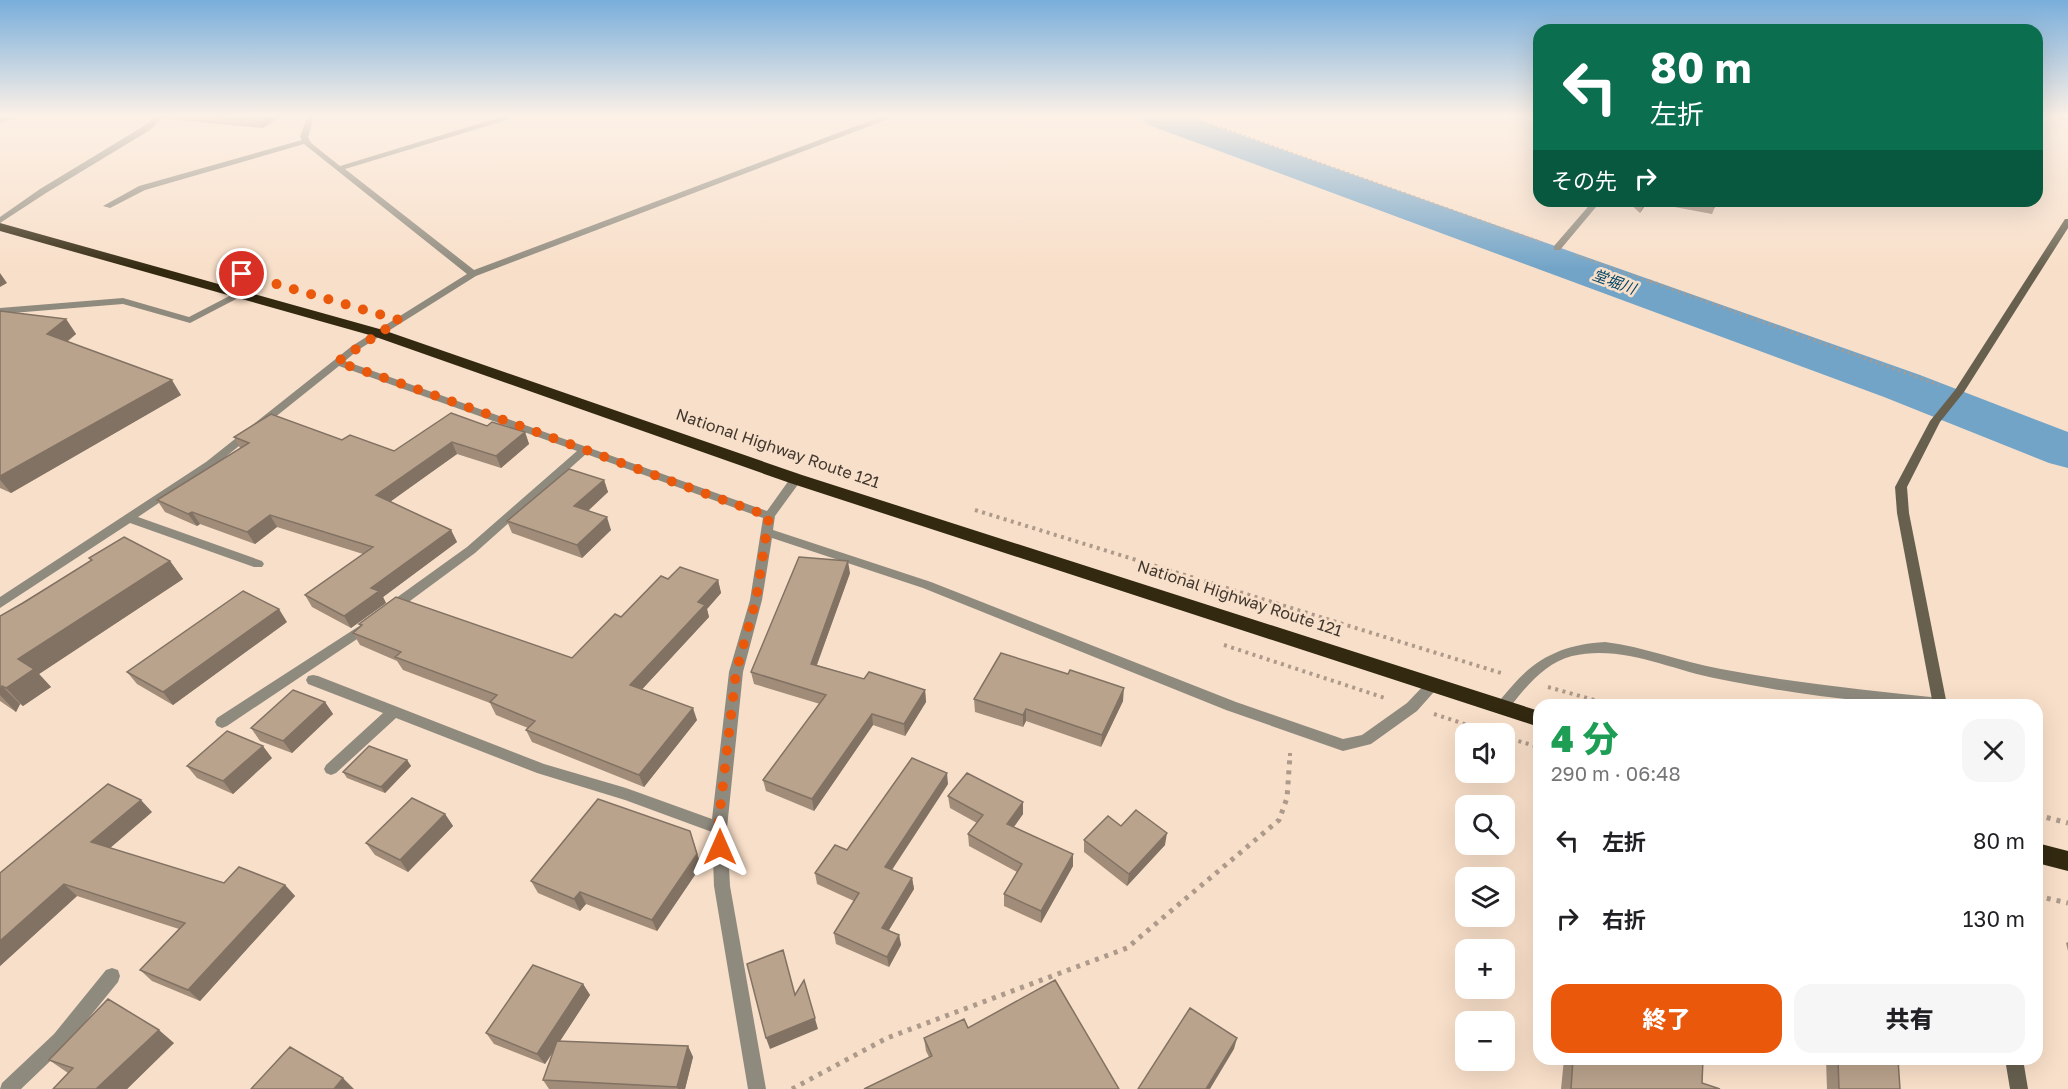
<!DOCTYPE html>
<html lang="ja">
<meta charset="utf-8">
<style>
:root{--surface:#fff;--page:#f6f6f6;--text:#202124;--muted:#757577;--accent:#ea580c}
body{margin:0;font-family:"Golos Text","Noto Sans JP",sans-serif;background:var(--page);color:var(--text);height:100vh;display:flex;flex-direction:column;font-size:22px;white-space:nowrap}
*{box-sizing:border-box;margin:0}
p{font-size:20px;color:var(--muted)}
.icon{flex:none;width:33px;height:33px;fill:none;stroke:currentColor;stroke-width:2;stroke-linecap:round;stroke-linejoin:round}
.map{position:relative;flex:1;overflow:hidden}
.side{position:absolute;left:1533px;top:699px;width:510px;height:366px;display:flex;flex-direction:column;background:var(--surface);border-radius:18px;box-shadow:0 6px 24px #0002}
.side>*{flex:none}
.hud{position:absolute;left:1533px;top:24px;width:510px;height:183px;border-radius:18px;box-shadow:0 6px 24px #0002;background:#0b6e4f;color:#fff;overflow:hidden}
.controls{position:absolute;left:1455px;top:723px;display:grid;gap:12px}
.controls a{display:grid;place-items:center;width:60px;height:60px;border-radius:12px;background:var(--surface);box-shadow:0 6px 24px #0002;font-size:30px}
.pin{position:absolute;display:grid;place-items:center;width:51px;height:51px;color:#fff;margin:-26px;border:3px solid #fff;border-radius:50%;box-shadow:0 2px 6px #0007}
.me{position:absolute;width:66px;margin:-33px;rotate:0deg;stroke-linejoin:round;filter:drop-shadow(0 0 4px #0008)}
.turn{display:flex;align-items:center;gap:21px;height:126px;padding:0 18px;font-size:27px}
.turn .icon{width:78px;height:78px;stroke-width:2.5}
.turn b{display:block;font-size:42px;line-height:51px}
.then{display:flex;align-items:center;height:57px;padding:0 18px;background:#0003;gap:12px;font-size:22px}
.round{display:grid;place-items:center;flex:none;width:63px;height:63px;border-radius:18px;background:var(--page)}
.summary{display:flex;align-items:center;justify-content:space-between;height:102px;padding:0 18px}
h1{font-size:36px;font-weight:800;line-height:45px;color:#1e9e55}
.action{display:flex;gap:12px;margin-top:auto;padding:12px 18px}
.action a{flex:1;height:69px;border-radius:18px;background:var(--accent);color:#fff;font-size:24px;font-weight:800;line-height:69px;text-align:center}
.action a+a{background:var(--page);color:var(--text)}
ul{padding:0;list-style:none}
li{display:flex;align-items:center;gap:18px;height:78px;padding:0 18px}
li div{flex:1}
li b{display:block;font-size:22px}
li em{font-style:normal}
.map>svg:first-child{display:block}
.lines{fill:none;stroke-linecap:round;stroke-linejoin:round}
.river{fill:#72a4c8;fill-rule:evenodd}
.path-far3{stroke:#ad9a8a;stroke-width:2;stroke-dasharray:2 3;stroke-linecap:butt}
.path-far2{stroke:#ad9a8a;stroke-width:3;stroke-dasharray:2 4;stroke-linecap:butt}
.path-far1{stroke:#ad9a8a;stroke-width:4;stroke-dasharray:3 4.5;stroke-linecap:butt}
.path{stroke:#ad9a8a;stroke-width:5;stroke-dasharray:4 6;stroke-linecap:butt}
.street{fill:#8f8a7e;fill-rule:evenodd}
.secondary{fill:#67604f;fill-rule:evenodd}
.highway{fill:#332911;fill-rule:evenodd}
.wall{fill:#a08c79}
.shaded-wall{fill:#827263}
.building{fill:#baa38d;stroke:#827263;stroke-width:1.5}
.route{stroke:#ea580c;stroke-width:10;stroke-dasharray:0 18}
.labels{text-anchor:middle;stroke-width:5;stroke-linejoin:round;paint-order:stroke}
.far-water-label{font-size:15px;font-style:italic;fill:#034668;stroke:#f8dfc9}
.street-label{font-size:16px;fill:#40372e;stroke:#f8dfc9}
</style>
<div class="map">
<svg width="2068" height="1089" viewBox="0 0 2068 1089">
<rect width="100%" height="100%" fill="#f8dfc9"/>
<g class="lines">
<path class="river" d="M1141,117H1190L1920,375L2068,432V468L2049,463L1884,397L1146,124Z"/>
<path class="path-far3" d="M1192,117L1541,242
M1576,255L1654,283"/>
<path class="path-far2" d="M1650,281L1939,385"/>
<path class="path-far1" d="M975,510L1501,673
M1224,645L1385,698
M1548,687L1612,705
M1434,714L1495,734
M1504,737L1539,747
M1290,756V749"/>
<path class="path" d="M2037,815L2068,823
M2037,896L2068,903
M792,1089L887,1038L1127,948L1279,820L1287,798L1290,755"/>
<path class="street" d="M10,117H21L0,123V119Z
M155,117H163L150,130L46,193L0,223V217L40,189L144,126Z
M307,117H314L308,137L311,143L340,166L501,117H510V119L345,169L474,270L880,117H888V119L476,276L358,350L345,361L767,511L792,476H800L802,479L775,516L773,530L931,582L1236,702L1343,739L1362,735L1407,703L1429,680L1434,679L1439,680L1441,684L1417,711L1371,744L1343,751L1226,710L923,588L772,538L762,600L743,672L727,828L730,886L766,1089H748L714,886L712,832L625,800L537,773L396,718L336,773L331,775L326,773L324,769L326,765L383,713L308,684L306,680L308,676L313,675L318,676L544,764L626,788L712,819L729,672L750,600L763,518L586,454L475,553L395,612H385L384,609L385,606L467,547L577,451L339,366L214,466L138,517L262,561L264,564L262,567H254L130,523L0,608V597L206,462L352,346L467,274L304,144L145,190L110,208L103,206L139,186L302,140L300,137Z
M2057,117H2068V120L2058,119Z
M1593,201H1601L1560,250H1554V246Z
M239,291L244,294L242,296L190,323L123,304L0,314V308L123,298L189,317Z
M367,621L372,623L373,626L372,629L227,726L222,728L217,726L215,722L217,718Z
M1605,642C1645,647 1682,662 1721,669C1794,683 1867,690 1940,698L1945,699L1947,703L1946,705C1871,705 1793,694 1719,679C1671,670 1622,644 1572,656C1544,663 1524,689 1507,711L1502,712L1497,711L1495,707C1500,699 1507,692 1513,685C1538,656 1567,644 1605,642Z
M112,968L118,970L120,976L118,982L66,1046L21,1089H0L2,1083L54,1034L106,970Z"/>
<path class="secondary" d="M2065,219H2068V228L1964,392L1940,422L1907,487L1909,513L1947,705H1933L1897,513L1895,487L1930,421L1955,390Z
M2005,1059H2023L2028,1089H2010Z"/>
<path class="highway" d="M0,223L383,330L802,475L1539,711V727L790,483L373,336L0,231Z
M2037,843L2068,851V871L2037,863Z"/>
</g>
<path class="wall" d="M164,117H281L262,128L165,119Z
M1627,201H1708L1715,207L1712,214L1648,202L1640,213Z
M0,311L66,319L76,334L67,342L181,395L11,493L0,488Z
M487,426L525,432L529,444L501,468L457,454L390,501L451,530L457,542L383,597L386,603L351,628L312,607L305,595L363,554L277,527L255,544L200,524L197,526L165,512L157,500L240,448L234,437L342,440L394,451Z
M604,480L608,492L588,511L611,530L582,558L512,533L507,521Z
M89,558L170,561L183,579L39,674L51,687L23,706L20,704L16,712L0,701V616L91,561Z
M850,573L817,665L864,679L925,690L926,702L905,736L873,725L814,811L766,791L763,780L820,704L754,684L751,672Z
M668,579L718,580L721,593L707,609L709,617L642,689L697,720L644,787L532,742L526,730L528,728L496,715L490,703L403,670L397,661L360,645L353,633L360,626L359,624L572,658Z
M287,622L173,705L137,684L127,672Z
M974,699L1123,701L1101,747L1026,721L1023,727L975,712Z
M325,702L333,714L292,753L260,741L251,728Z
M272,758L233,794L197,778L187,766Z
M407,760L411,766L385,793L347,778L343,772Z
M948,784L892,870L912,878L914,889L889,930L899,935L901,945L889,967L836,944L834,933L854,901L817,884L815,873L847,850Z
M948,796L1023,802V814L1014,827L1073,854V866L1041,923L1004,906V894L1017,872L969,846L968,834L977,823L950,808Z
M152,812L110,848L224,883L285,885L295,896L200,1001L152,981L140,970L179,929L77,896L0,966V873Z
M445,814L453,826L408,872L375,855L366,843Z
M1121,826L1165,845L1127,886L1084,852V840Z
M694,843L701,866L657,931L586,904L580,911L538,893L531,881Z
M2068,942V951L2066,943Z
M583,984L590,995L560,1041L688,1046L693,1057L685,1089H549L543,1080L553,1052L545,1064L494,1044L486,1033Z
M968,1028L1119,1089L929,1057L926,1051L924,1038Z
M174,1043L127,1089H53L68,1073L49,1060Z
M1564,1059H1703L1702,1083L1720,1089H1561Z
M1826,1059H1898L1900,1089H1827Z"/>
<path class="shaded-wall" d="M266,117H281L262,128L259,121Z
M1646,201H1648L1640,213L1643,205Z
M0,273L7,283L0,287Z
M66,319L76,334L57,349L47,334Z
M172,380L181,395L11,493L0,480V476Z
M525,432L529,444L501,468L496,456Z
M452,442L457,454L383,507L376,495Z
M604,480L608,492L579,519L574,506Z
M192,512L200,524L197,526L188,514Z
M270,515L277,527L255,544L247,532Z
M607,517L611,530L582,558L577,545Z
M451,530L457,542L383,597L386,603L351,628L344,616L371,588Z
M170,561L183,579L39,674L51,687L23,706L6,688L18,659Z
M848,561L850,573L813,675L811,664Z
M718,580L721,593L707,609L709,617L635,697L630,685L698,602Z
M279,609L287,622L173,705L163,692Z
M2,686L20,704L16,712L0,695V691Z
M1124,688L1123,701L1101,747L1102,735Z
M925,690L926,702L905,736L904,724Z
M325,702L333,714L292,753L283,741Z
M693,708L697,720L644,787L639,775Z
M1026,709V721L1023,727V715Z
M872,714L873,725L814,811L812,799Z
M263,746L272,758L233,794L223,781Z
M407,760L411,766L385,793L381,787Z
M947,773L948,784L887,877L885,867Z
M141,800L152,812L103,854L91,842Z
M1023,802V814L1007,836V824Z
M445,814L453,826L408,872L400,860Z
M690,831L701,866L657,931L652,920Z
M1167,833L1165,845L1127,886L1129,874Z
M1073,854V866L1041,923V911Z
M912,878L914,889L884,938L882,928Z
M64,884L77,896L0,966V941Z
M285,885L295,896L200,1001L188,990Z
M580,892L586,904L580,911L574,899Z
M899,935L901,945L889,967L887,957Z
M804,980L818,1029L770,1049L766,1038L815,1018Z
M583,984L590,995L545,1064L537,1054Z
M159,1030L174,1043L127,1089H96Z
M1237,1038L1234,1049L1210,1089H1206Z
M688,1046L693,1057L685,1089H678L677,1087Z
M343,1078L354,1089H334Z"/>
<path class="building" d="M209,117H266L259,121Z
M1638,201H1646L1643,205Z
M1686,201H1708L1715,207Z
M0,311L66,319L47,334L172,380L0,476Z
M451,413L487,426L492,422L525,432L496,456L452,442L376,495L451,530L371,588L379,591L344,616L305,595L373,547L270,515L247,532L192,512L188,514L157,500L249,443L234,437L271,414L342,440L350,435L394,451Z
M569,469L604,480L574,506L607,517L577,545L507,521Z
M124,537L170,561L18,659L34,669L6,688L2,686L0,691V616L23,603L92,560L89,558Z
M799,557L848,561L811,664L864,679L869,672L925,690L904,724L872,714L812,799L763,780L826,695L751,672Z
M680,567L718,580L698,602L705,605L630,685L693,708L639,775L526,730L535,721L490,702L497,695L395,657L401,652L353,633L362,625L359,624L396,597L572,658L615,614L621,617L661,576L668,579Z
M243,591L279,609L163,692L127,672Z
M1001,653L1068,674L1070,670L1124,688L1102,735L1026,709L1023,715L974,699Z
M293,690L325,702L283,741L251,728Z
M227,731L263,746L223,781L187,766Z
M369,746L407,760L381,787L343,772Z
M912,758L947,773L885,867L912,878L882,928L899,935L887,957L834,933L859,893L815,873L835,845L847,850Z
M967,773L1023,802L1007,824L1073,854L1041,911L1004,894L1022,864L968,834L983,815L948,796Z
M108,784L141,800L91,842L224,883L239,867L285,885L188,990L140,970L185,923L64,884L0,941V873Z
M412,798L445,814L400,860L366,843Z
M598,799L690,831L697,854L652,920L580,892L574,899L531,881Z
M1136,810L1167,833L1129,874L1084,840L1108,816L1121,826Z
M783,950L795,995L804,980L815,1018L766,1038L747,964Z
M533,965L583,984L537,1054L486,1033Z
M1055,980L1119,1089H864L932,1056L924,1038L964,1019L968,1028Z
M108,999L159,1030L96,1089H53L73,1068L49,1060Z
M1190,1008L1237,1038L1206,1089H1138Z
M557,1041L688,1046L677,1087L543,1080Z
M290,1047L343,1078L334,1089H251Z
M1573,1059H1703L1702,1083L1720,1089H1571Z
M1838,1059H1898L1900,1089H1839Z"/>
<linearGradient id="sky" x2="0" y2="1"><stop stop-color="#79aedb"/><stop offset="0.43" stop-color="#fcf1e7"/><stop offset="1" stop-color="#fcf1e7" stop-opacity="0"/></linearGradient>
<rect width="2068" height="269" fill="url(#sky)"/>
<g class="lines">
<path class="route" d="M242,274L399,320L337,362C483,410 625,466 769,516L756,600L736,672L718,828L720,847"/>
</g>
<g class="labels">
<g class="far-water-label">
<text transform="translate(1614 282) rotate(20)" y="5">堂堀川</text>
</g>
<g class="street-label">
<text transform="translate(778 448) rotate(19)" y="6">National Highway Route 121</text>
<text transform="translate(1240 598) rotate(18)" y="6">National Highway Route 121</text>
</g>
</g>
</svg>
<div class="controls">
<a><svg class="icon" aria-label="sound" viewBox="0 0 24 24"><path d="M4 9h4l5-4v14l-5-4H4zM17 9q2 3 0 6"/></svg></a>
<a><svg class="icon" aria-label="search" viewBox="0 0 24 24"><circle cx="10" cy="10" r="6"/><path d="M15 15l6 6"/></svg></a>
<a><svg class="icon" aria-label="layers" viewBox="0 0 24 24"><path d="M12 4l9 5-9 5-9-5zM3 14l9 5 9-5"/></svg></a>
<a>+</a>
<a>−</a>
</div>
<div class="pin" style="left:242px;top:274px;background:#d93025"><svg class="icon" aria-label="arrive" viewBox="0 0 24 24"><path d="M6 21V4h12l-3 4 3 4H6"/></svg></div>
<svg class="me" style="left:720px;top:847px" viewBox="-20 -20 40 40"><path d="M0-17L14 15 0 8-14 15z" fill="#ea580c" stroke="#fff" stroke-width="4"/></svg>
<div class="hud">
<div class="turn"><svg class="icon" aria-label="left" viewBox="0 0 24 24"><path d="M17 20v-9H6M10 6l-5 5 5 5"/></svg><div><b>80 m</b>左折</div></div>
<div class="then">その先<svg class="icon" aria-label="right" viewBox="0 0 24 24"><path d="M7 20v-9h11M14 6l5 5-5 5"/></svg></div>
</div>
<section class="side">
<div class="summary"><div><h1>4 分</h1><p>290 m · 06:48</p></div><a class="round"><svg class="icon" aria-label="close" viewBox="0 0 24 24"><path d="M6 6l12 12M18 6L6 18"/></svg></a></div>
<ul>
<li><svg class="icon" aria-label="left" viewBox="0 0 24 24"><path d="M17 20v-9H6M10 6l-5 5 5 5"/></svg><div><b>左折</b></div><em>80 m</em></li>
<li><svg class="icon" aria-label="right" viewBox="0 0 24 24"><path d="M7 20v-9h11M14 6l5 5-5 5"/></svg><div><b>右折</b></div><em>130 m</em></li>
</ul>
<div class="action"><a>終了</a><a>共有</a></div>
</section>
</div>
